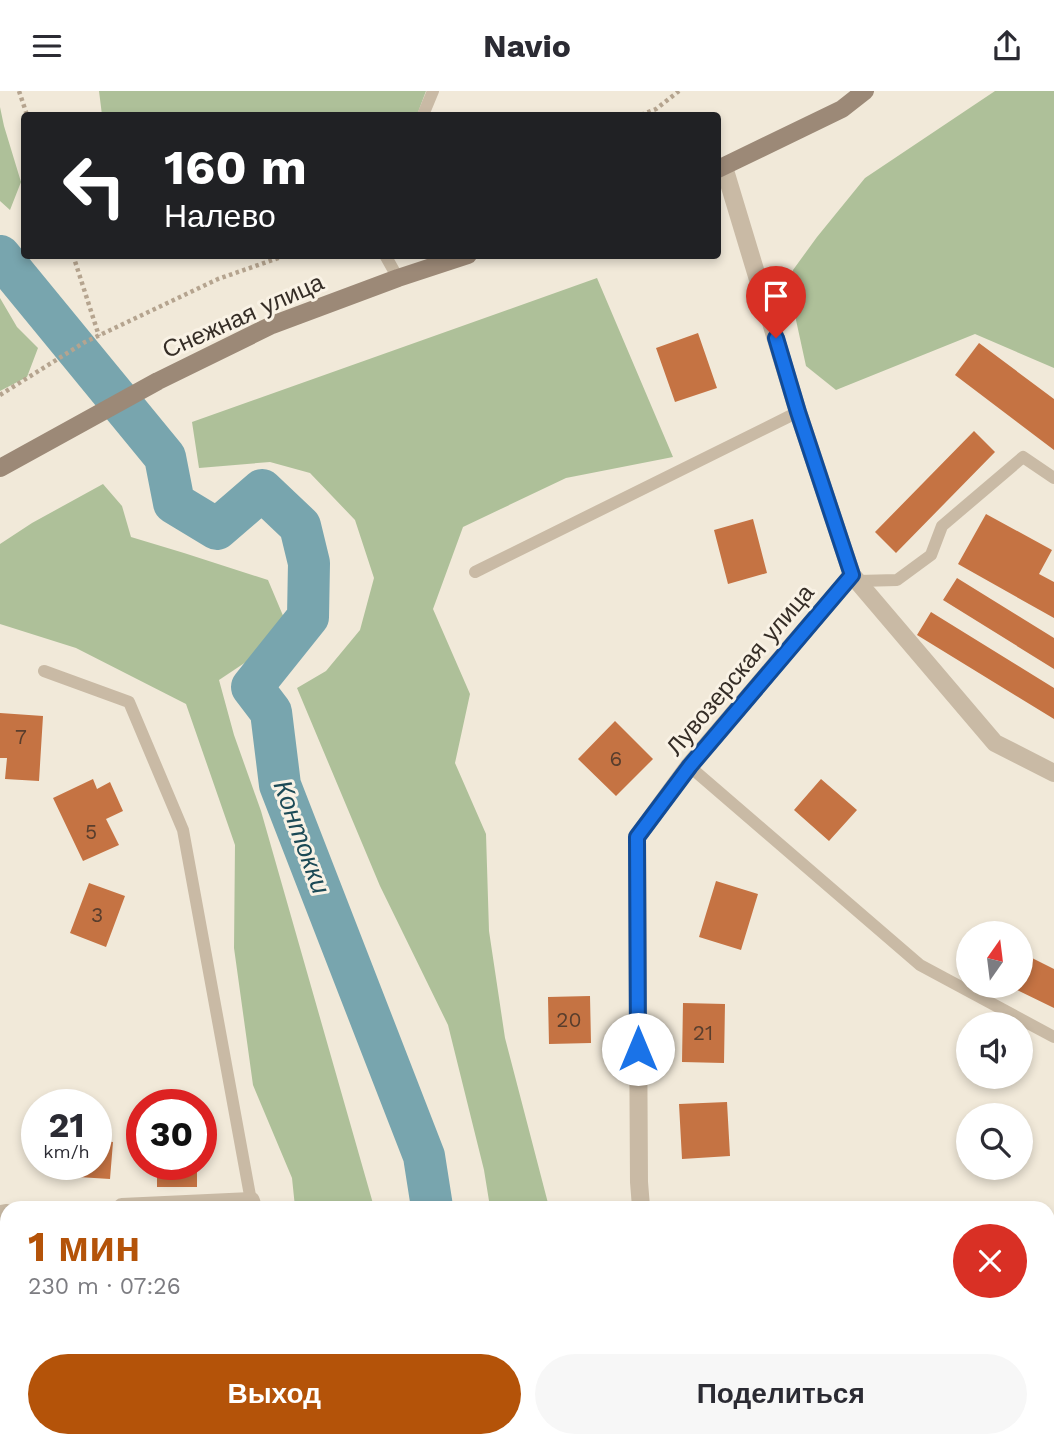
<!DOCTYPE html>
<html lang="ru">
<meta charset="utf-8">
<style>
:root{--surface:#fff;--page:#f7f7f7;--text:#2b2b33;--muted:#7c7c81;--accent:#b45309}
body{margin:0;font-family:"Work Sans",sans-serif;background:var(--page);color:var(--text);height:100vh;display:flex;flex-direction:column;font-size:26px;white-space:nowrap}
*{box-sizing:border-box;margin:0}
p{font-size:23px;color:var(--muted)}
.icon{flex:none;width:38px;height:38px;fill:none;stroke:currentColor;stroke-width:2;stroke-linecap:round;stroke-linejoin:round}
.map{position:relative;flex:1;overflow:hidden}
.sheet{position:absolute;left:0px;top:1110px;width:1055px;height:247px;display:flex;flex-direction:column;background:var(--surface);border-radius:21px 21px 0 0;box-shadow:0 4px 10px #0003}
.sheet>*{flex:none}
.top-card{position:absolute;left:21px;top:21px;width:700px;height:147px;border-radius:7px;box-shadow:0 4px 10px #0003;background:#202124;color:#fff;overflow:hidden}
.needle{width:46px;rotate:14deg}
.tools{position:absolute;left:956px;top:830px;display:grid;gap:14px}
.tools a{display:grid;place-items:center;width:77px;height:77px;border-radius:50%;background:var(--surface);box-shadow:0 4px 10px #0003;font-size:35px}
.speed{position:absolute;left:21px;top:998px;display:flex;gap:14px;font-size:35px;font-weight:700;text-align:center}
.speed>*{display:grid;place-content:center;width:91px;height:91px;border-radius:50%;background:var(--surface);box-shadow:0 4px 10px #0003;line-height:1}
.speed small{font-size:18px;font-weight:400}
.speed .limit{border:10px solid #d22;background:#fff;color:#111}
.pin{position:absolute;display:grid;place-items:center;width:60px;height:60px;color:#fff;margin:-72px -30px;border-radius:50% 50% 50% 0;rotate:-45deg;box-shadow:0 0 7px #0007}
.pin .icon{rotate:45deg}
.me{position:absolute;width:77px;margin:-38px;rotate:0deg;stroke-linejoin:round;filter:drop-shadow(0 0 5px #0008)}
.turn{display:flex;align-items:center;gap:24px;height:147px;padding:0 28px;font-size:32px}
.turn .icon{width:91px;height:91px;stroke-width:2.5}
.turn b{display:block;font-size:49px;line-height:60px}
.round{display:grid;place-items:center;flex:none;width:74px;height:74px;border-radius:37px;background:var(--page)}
.overview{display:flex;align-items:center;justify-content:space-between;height:119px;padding:0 28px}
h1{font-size:42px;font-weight:700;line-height:52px;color:var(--accent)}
.cta{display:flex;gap:14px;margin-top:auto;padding:14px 28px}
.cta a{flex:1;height:80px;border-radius:42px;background:var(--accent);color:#fff;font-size:28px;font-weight:700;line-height:80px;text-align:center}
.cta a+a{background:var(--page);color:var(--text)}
header{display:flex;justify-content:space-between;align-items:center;height:91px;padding:0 28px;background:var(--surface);font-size:32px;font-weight:700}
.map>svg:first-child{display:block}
.green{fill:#aec099}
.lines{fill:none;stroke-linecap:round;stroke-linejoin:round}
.river{stroke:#78a5ae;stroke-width:42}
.building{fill:#c57343}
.path{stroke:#b5a48f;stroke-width:4.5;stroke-dasharray:3.5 3.5;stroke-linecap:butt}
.lane{stroke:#c9baa5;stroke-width:12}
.street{stroke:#c9baa5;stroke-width:18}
.secondary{stroke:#9c8977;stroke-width:18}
.route-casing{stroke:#114b97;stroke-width:18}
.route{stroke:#1a73e8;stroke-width:12}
.labels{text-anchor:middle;stroke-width:6;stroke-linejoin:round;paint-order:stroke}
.number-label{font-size:21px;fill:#593e2d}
.street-label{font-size:24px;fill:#352d26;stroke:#f9f2e5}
.water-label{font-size:26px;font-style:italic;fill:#1c4a56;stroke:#f9f2e5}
</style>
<header><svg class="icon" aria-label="menu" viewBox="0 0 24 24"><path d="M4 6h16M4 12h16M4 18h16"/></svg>Navio<svg class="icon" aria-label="share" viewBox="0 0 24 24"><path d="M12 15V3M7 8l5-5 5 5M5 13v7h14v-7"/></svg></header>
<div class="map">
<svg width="1054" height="1355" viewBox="0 0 1054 1355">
<rect width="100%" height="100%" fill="#f1e9d9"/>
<path class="green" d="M99,0H426L417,24H102Z
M995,0H1054V277L975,243L836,299L806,275L796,229L793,179L817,146L865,87Z
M0,16L4,35L21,91L10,119L0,110Z
M597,187L673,366L566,387L463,436L433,518L470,603L455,672L486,743L489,840L505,947L549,1116H490L484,1079L448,934L380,795L297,597L326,580L360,539L374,487L355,429L310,382L270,371L199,377L192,331Z
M0,207L17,236L38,257L27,286L0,300Z
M103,393L122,415L131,446L184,462L268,489L284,527L255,565L219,589L234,644L261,720L374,1116H295L292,1087L253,994L234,857L235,754L186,613L76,557L0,533V453L32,432Z
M525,1349H637L639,1355H526Z"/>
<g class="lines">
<path class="river" d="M0,165L165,366L174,412L217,438L262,399L300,435L309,472L308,526L252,596L271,621L280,694L424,1065L432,1116
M471,1349L472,1355"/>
</g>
<path class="building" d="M698,242L717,297L675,311L656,257Z
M979,252L1054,308V359L955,284Z
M974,340L995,361L896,462L875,441Z
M986,423L1052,459L1039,483L1054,491V527L958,473Z
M753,428L767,482L728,493L714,439Z
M957,487L1054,547V578L943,509Z
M931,521L1054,597V628L917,544Z
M0,622L43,625L39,690L5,688L7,667H0Z
M615,630L653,668L616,705L578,668Z
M93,688L97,698L110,691L123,720L106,728L119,754L83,770L53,707Z
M821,688L857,719L829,750L794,719Z
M716,790L758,803L741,859L699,846Z
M89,792L125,805L106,856L70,842Z
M1020,861L1054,878V917L1007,894H1020Z
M590,905L591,952L549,953L548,906Z
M683,912L725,913L724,972L682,971Z
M727,1011L730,1065L682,1068L679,1013Z
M96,1049L113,1051L110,1088L78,1086L79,1073H96Z
M157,1074H197V1096H157Z
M0,1332L7,1334V1349H34L32,1355H0Z
M222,1349H261V1355H223Z"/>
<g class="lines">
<path class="path" d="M19,0L27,24
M641,24L656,18L679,0
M73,164L99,245
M0,304L85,251L218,188L287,164"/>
<path class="lane" d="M423,24L433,0
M385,164L398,187
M475,481L798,321
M858,490L897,489L931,464L942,435L1023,366L1054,387
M44,580L129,611L183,739L251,1110
M689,675L920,874L1054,946
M951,1349V1355"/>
<path class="street" d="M724,76L798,321L852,484L995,652L1054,682
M122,1116L251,1110L253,1116
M641,1116L639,1091L637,746L689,675L852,484
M0,1123L7,1122
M296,1349V1355"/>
<path class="secondary" d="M718,78L842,18L865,0
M0,377L158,290L272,234L398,187L468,164"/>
</g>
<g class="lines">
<defs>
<path id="route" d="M638,958L637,746L690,675L852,484L798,321L776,247"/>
</defs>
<use href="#route" class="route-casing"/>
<use href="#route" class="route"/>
</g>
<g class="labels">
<g class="number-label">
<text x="21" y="653">7</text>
<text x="616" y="675">6</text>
<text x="91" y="748">5</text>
<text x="97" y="831">3</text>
<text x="569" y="936">20</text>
<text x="703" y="949">21</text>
</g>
<g class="street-label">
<text transform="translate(243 225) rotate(-24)" y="8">Снежная улица</text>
<text transform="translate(740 579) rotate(-50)" y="8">Лувозерская улица</text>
</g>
<g class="water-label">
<text transform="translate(302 746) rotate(70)" y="9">Контокки</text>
</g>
</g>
</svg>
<div class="tools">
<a><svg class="needle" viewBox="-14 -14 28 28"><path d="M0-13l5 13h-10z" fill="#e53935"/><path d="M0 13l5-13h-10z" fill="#7c7c81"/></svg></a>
<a><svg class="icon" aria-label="sound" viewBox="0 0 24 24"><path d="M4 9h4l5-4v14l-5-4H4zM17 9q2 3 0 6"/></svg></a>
<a><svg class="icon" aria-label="search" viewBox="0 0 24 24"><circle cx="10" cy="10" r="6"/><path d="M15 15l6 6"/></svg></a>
</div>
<div class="speed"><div>21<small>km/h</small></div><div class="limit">30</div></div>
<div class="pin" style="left:776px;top:247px;background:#d93025"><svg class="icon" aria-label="arrive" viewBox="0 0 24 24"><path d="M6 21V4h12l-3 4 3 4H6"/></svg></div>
<svg class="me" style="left:638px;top:958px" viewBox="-20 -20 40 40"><circle r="19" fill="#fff"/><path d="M0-13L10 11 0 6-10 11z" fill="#1a73e8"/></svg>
<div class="top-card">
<div class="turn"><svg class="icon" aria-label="left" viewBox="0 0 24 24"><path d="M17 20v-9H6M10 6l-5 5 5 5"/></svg><div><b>160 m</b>Налево</div></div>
</div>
<section class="sheet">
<div class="overview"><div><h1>1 мин</h1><p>230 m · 07:26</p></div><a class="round" style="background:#d93025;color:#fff"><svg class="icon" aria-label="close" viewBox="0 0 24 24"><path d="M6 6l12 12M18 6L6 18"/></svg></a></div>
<div class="cta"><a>Выход</a><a>Поделиться</a></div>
</section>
</div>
